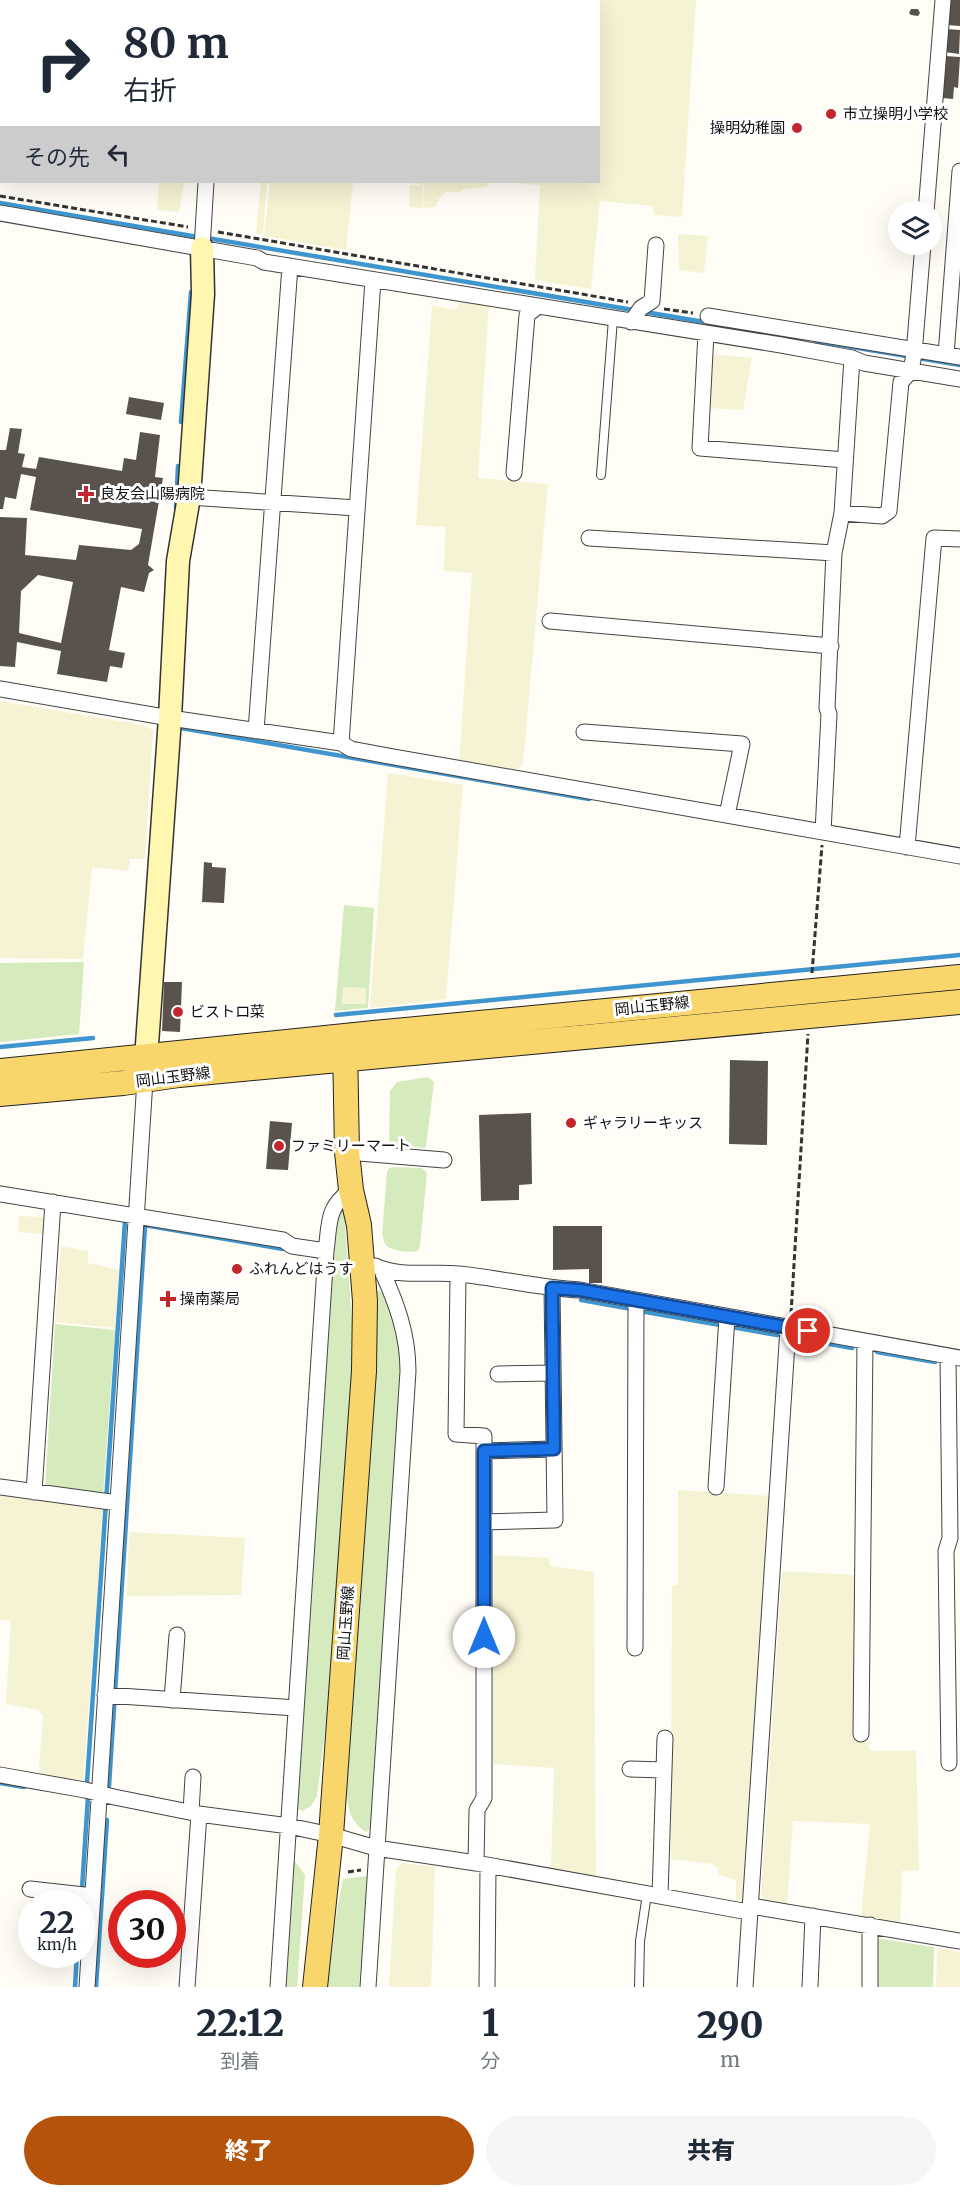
<!DOCTYPE html>
<html lang="ja">
<meta charset="utf-8">
<style>
:root{--surface:#fff;--page:#f6f6f7;--text:#1f2937;--muted:#747a83;--accent:#b45309}
body{margin:0;font-family:Merriweather,"Noto Sans JP",serif;background:var(--page);color:var(--text);height:100vh;display:flex;flex-direction:column;font-size:22px;white-space:nowrap}
*{box-sizing:border-box;margin:0}
p{font-size:20px;color:var(--muted)}
.icon{flex:none;width:33px;height:33px;fill:none;stroke:currentColor;stroke-width:2;stroke-linecap:round;stroke-linejoin:round}
.map{position:relative;height:1987px;overflow:hidden}
.drawer{display:flex;flex-direction:column;background:var(--surface);flex:1}
.drawer>*{flex:none}
.banner{position:absolute;left:0px;top:0px;width:600px;height:183px;box-shadow:0 6px 24px #0002;background:#fff;color:var(--text);overflow:hidden}
.tools{position:absolute;left:888px;top:201px;display:grid;gap:12px}
.tools a{display:grid;place-items:center;width:54px;height:54px;border-radius:50%;background:var(--surface);box-shadow:0 6px 24px #0002;font-size:30px}
.speed{position:absolute;left:18px;top:1890px;display:flex;gap:12px;font-size:30px;font-weight:700;text-align:center}
.speed>*{display:grid;place-content:center;width:78px;height:78px;border-radius:50%;background:var(--surface);box-shadow:0 6px 24px #0002;line-height:1}
.speed small{font-size:15px;font-weight:400}
.speed .limit{border:9px solid #d22;background:#fff;color:#111}
.pin{position:absolute;display:grid;place-items:center;width:51px;height:51px;color:#fff;margin:-26px;border:3px solid #fff;border-radius:50%;box-shadow:0 2px 6px #0007}
.me{position:absolute;width:66px;margin:-33px;rotate:0deg;stroke-linejoin:round;filter:drop-shadow(0 0 4px #0008)}
.turn{display:flex;align-items:center;gap:21px;height:126px;padding:0 24px;font-size:27px}
.turn .icon{width:78px;height:78px;stroke-width:2.5}
.turn b{display:block;font-size:42px;line-height:51px}
.then{display:flex;align-items:center;height:57px;padding:0 24px;background:#0003;gap:12px;font-size:22px}
.eta{display:flex;justify-content:space-evenly;align-items:center;height:102px;text-align:center}
.eta b{font-size:36px;font-weight:800;line-height:42px}
.cta{display:flex;gap:12px;margin-top:auto;padding:12px 24px}
.cta a{flex:1;height:69px;border-radius:36px;background:var(--accent);color:#fff;font-size:24px;font-weight:800;line-height:69px;text-align:center}
.cta a+a{background:var(--page);color:var(--text)}
.map>svg:first-child{display:block}
.farmland{fill:#f6f3d4}
.green{fill:#d5ebbd;fill-rule:evenodd}
.lines{fill:none;stroke-linecap:round;stroke-linejoin:round}
.stream{stroke:#3f96cf;stroke-width:4.5}
.building{fill:#5a524d;fill-rule:evenodd}
.lane-casing{stroke:#444;stroke-width:10}
.street-casing{stroke:#444;stroke-width:17}
.secondary-casing{stroke:#333;stroke-width:25}
.primary-casing{stroke:#222;stroke-width:26}
.path{stroke:#333;stroke-width:3;stroke-dasharray:6 3;stroke-linecap:butt}
.lane{stroke:#fff;stroke-width:8}
.street{stroke:#fff;stroke-width:15}
.secondary{stroke:#fff6b0;stroke-width:22}
.primary{stroke:#f9d66b;stroke-width:24}
.route-casing{stroke:#114b97;stroke-width:15}
.route{stroke:#1a73e8;stroke-width:10}
.poi-dot{fill:#c4262e;stroke:#fff;stroke-width:2}
.labels{text-anchor:middle;stroke-width:6;stroke-linejoin:round;paint-order:stroke}
.poi-label{font-size:15px;fill:#111;stroke:#fff;text-anchor:start}
.street-label{font-size:15px;fill:#111;stroke:#fff}
</style>
<div class="map">
<svg width="960" height="1987" viewBox="0 0 960 1987">
<rect width="100%" height="100%" fill="#fffdf5"/>
<path class="farmland" d="M0,0H199L2,2L1,107Z
M275,0H696L682,217L654,215L653,206L600,201L591,289L535,280L540,185L521,184V182H598V2Z
M159,182H184L179,212L157,210Z
M261,182H267L263,234H256Z
M270,182H353L346,250L264,236Z
M413,182H488L487,187L463,189L460,192H446L440,197L435,207L423,208L424,185L413,183Z
M410,185L423,186L422,208L409,207Z
M678,234L708,236L704,273L679,270Z
M463,298L489,302L478,478L548,484L523,764L512,773L459,764L472,573L444,571L445,527L416,525L432,305L455,310Z
M713,354L752,358L743,410L709,408Z
M0,701L143,725L153,730L145,859H130L128,871L92,867L83,959L0,958Z
M388,773L463,785L446,999L370,1008Z
M343,987L366,988V1004H342Z
M19,1216L45,1217L44,1234L18,1232Z
M61,1246L88,1251V1263L119,1270L115,1328L55,1322Z
M678,1490L771,1496L743,1901L736,1899V1880L719,1875L718,1868L712,1864L671,1859L672,1586L678,1584Z
M0,1493L104,1507L83,1784L47,1778L41,1774L39,1767L43,1715L38,1710L6,1704L11,1621L0,1620Z
M129,1532L245,1538L241,1595L127,1596Z
M493,1555L549,1558L550,1566L594,1572L596,1876L551,1869L554,1768L493,1764Z
M782,1571L856,1575L855,1742H869V1751H916L919,1870L902,1871L900,1925L861,1917L870,1824L793,1821L787,1905L764,1900L761,1896Z
M403,1863L435,1867L431,1987H389L396,1869Z
M937,1948L960,1952V1987H936Z"/>
<path class="green" d="M344,905L374,908L368,1008L335,1011ZM343,987L366,988V1004H342Z
M84,962L79,1034L0,1042V963Z
M428,1077L434,1082L426,1147L423,1148L389,1143L390,1091L397,1082Z
M393,1167L422,1168L427,1173L420,1246L418,1251C410,1253 390,1251 385,1244C384,1242 383,1235 382,1234L387,1172L389,1168Z
M341,1209L344,1210L354,1351L334,1660L317,1796L311,1806L302,1811L297,1808L296,1805L327,1325L339,1210Z
M378,1290L385,1295L399,1342L402,1375L371,1828L366,1832C351,1822 347,1809 347,1792L376,1292Z
M55,1324L115,1330L103,1495L45,1487Z
M293,1859L305,1875L297,1987H284Z
M367,1876L363,1959L361,1963L359,1987H327L337,1910L343,1879Z
M875,1938L934,1947L933,1987H876Z"/>
<g class="lines">
<path class="stream" d="M0,203L198,237
M207,238L710,323
M816,341L960,365
M181,422L191,292
M176,508L178,466
M181,728L589,799
M336,1015L960,955
M0,1047L93,1038
M144,1225L283,1249
M581,1300L632,1309
M640,1311L777,1335
M803,1339L852,1348
M877,1352L935,1362
M0,1783L24,1787
M109,1786L145,1226
M81,1904L88,1797L87,1783L125,1221
M75,1987L77,1954
M96,1987L107,1820"/>
</g>
<path class="building" d="M950,0H960V26L947,25Z
M911,9H918L920,13L918,16L911,15L909,13Z
M947,29L960,30L959,54L945,52Z
M945,56L960,57L958,88L954,87L953,99L942,98Z
M129,397L164,403L161,420L126,414Z
M10,428L22,429L18,453L25,454L22,467L36,469L39,457L122,471L124,458L136,460L140,432L160,435L155,477L163,478L148,565L154,570L149,573L144,592L121,587L109,650L125,653L122,668L110,666L107,682L57,674L61,651L17,642L15,667L0,666V517L27,518L25,555L76,560L79,545L131,550L139,544L142,529L30,510L36,477L21,474L16,499L5,497L3,509H0V450H6ZM38,575L73,582L61,643L19,633L21,591Z
M204,862L212,863V867L226,868L224,903L202,902Z
M164,982H182L180,1032L162,1031Z
M730,1060L768,1061L767,1145L729,1144Z
M531,1113L532,1184L519,1185V1200L481,1201L479,1115Z
M270,1121L292,1123L288,1170L266,1169Z
M553,1226H602V1283H589V1269L553,1270Z"/>
<g class="lines">
<defs>
<path id="lane" d="M601,475L613,319
M639,1987L640,1941L647,1894"/>
<path id="street" d="M219,2V0
M926,212L943,0
M0,213L257,258L264,262L781,345L852,358L864,363L960,379
M202,248L206,182
M708,316L960,357
M631,322L641,308L652,301L656,245
M706,333L700,448L845,460
M946,355L960,171
M514,473L527,315L537,307
M189,497L357,508
M842,513L882,516L889,511L901,382L911,371L914,354L923,244
M589,538L834,553
M550,621L831,646
M0,689L170,718L341,743L351,749L394,757L960,856
M256,731L290,266
M584,732L742,744L727,815
M341,743L373,280
M823,832L829,714L827,708L834,553L842,513L852,358
M907,847L934,538L960,539
M347,1152L444,1160
M0,1194L283,1240L292,1246L326,1251
M375,1266C400,1278 432,1271 459,1274C499,1278 539,1288 580,1290L960,1358
M458,1274L456,1434L484,1436V1798L477,1810L476,1863
M948,1356L950,1538L946,1551L949,1763
M498,1374L553,1373
M484,1451L554,1449
M0,1487L118,1503
M716,1487L727,1317
M34,1492L53,1202
M484,1522L555,1520L552,1288
M635,1648L636,1300
M105,1695L296,1708
M172,1700L177,1635
M861,1734L865,1341
M630,1769L664,1770
M0,1775L85,1790L114,1797L199,1814L289,1826L331,1835L376,1848L476,1863L743,1911L751,1906L960,1941
M191,1812L193,1777
M30,1889L93,1896
M660,1896L665,1738
M87,1987L145,1080
M187,1987L199,1814
M278,1987L326,1251C330,1223 326,1208 351,1190
M368,1987L408,1371C408,1333 396,1302 381,1269
M487,1987L488,1867
M745,1987L788,1328
M810,1987L813,1916
M870,1987V1925"/>
<path id="secondary" d="M145,1073L170,718L178,561L189,497L203,294L202,248"/>
<path id="primary" d="M0,1071L374,1033L960,977
M0,1094L123,1083L179,1075L960,1002
M315,1987L331,1835L364,1371L365,1301L359,1225L351,1190L347,1152L345,1045"/>
</defs>
<use href="#lane" class="lane-casing"/>
<use href="#street" class="street-casing"/>
<use href="#secondary" class="secondary-casing"/>
<use href="#primary" class="primary-casing"/>
<path class="path" d="M0,196L188,227
M218,232L628,302
M664,309L693,313
M812,973L822,845
M791,1314L808,1034
M348,1872L361,1870"/>
<use href="#lane" class="lane"/>
<use href="#street" class="street"/>
<use href="#secondary" class="secondary"/>
<use href="#primary" class="primary"/>
</g>
<g class="lines">
<defs>
<path id="route" d="M484,1637V1451L554,1449L552,1288L580,1290L808,1331"/>
</defs>
<use href="#route" class="route-casing"/>
<use href="#route" class="route"/>
</g>
<g class="poi-dot">
<circle cx="831" cy="114" r="6"/>
<circle cx="797" cy="128" r="6"/>
<path d="M83 485h6v6h6v6h-6v6h-6v-6h-6v-6h6z"/>
<circle cx="178" cy="1012" r="6"/>
<circle cx="571" cy="1123" r="6"/>
<circle cx="279" cy="1146" r="6"/>
<circle cx="237" cy="1269" r="6"/>
<path d="M165 1290h6v6h6v6h-6v6h-6v-6h-6v-6h6z"/>
</g>
<g class="labels">
<g class="poi-label">
<text x="843" y="119">市立操明小学校</text>
<text x="785" y="133" text-anchor="end">操明幼稚園</text>
<text x="100" y="499">良友会山陽病院</text>
<text x="190" y="1017">ビストロ菜</text>
<text x="583" y="1128">ギャラリーキッス</text>
<text x="291" y="1151">ファミリーマート</text>
<text x="249" y="1274">ふれんどはうす</text>
<text x="180" y="1304">操南薬局</text>
</g>
<g class="street-label">
<text transform="translate(652 1006) rotate(-6)" y="5">岡山玉野線</text>
<text transform="translate(173 1077) rotate(-7)" y="5">岡山玉野線</text>
<text transform="translate(346 1623) rotate(-86)" y="5">岡山玉野線</text>
</g>
</g>
</svg>
<div class="tools">
<a><svg class="icon" aria-label="layers" viewBox="0 0 24 24"><path d="M12 4l9 5-9 5-9-5zM3 14l9 5 9-5"/></svg></a>
</div>
<div class="speed"><div>22<small>km/h</small></div><div class="limit">30</div></div>
<div class="pin" style="left:808px;top:1331px;background:#d93025"><svg class="icon" aria-label="arrive" viewBox="0 0 24 24"><path d="M6 21V4h12l-3 4 3 4H6"/></svg></div>
<svg class="me" style="left:484px;top:1637px" viewBox="-20 -20 40 40"><circle r="19" fill="#fff"/><path d="M0-13L10 11 0 6-10 11z" fill="#1a73e8"/></svg>
<div class="banner">
<div class="turn"><svg class="icon" aria-label="right" viewBox="0 0 24 24"><path d="M7 20v-9h11M14 6l5 5-5 5"/></svg><div><b>80 m</b>右折</div></div>
<div class="then">その先<svg class="icon" aria-label="left" viewBox="0 0 24 24"><path d="M17 20v-9H6M10 6l-5 5 5 5"/></svg></div>
</div>
</div>
<section class="drawer">
<div class="eta">
<div><b>22:12</b><p>到着</p></div>
<div><b>1</b><p>分</p></div>
<div><b>290</b><p>m</p></div>
</div>
<div class="cta"><a>終了</a><a>共有</a></div>
</section>
